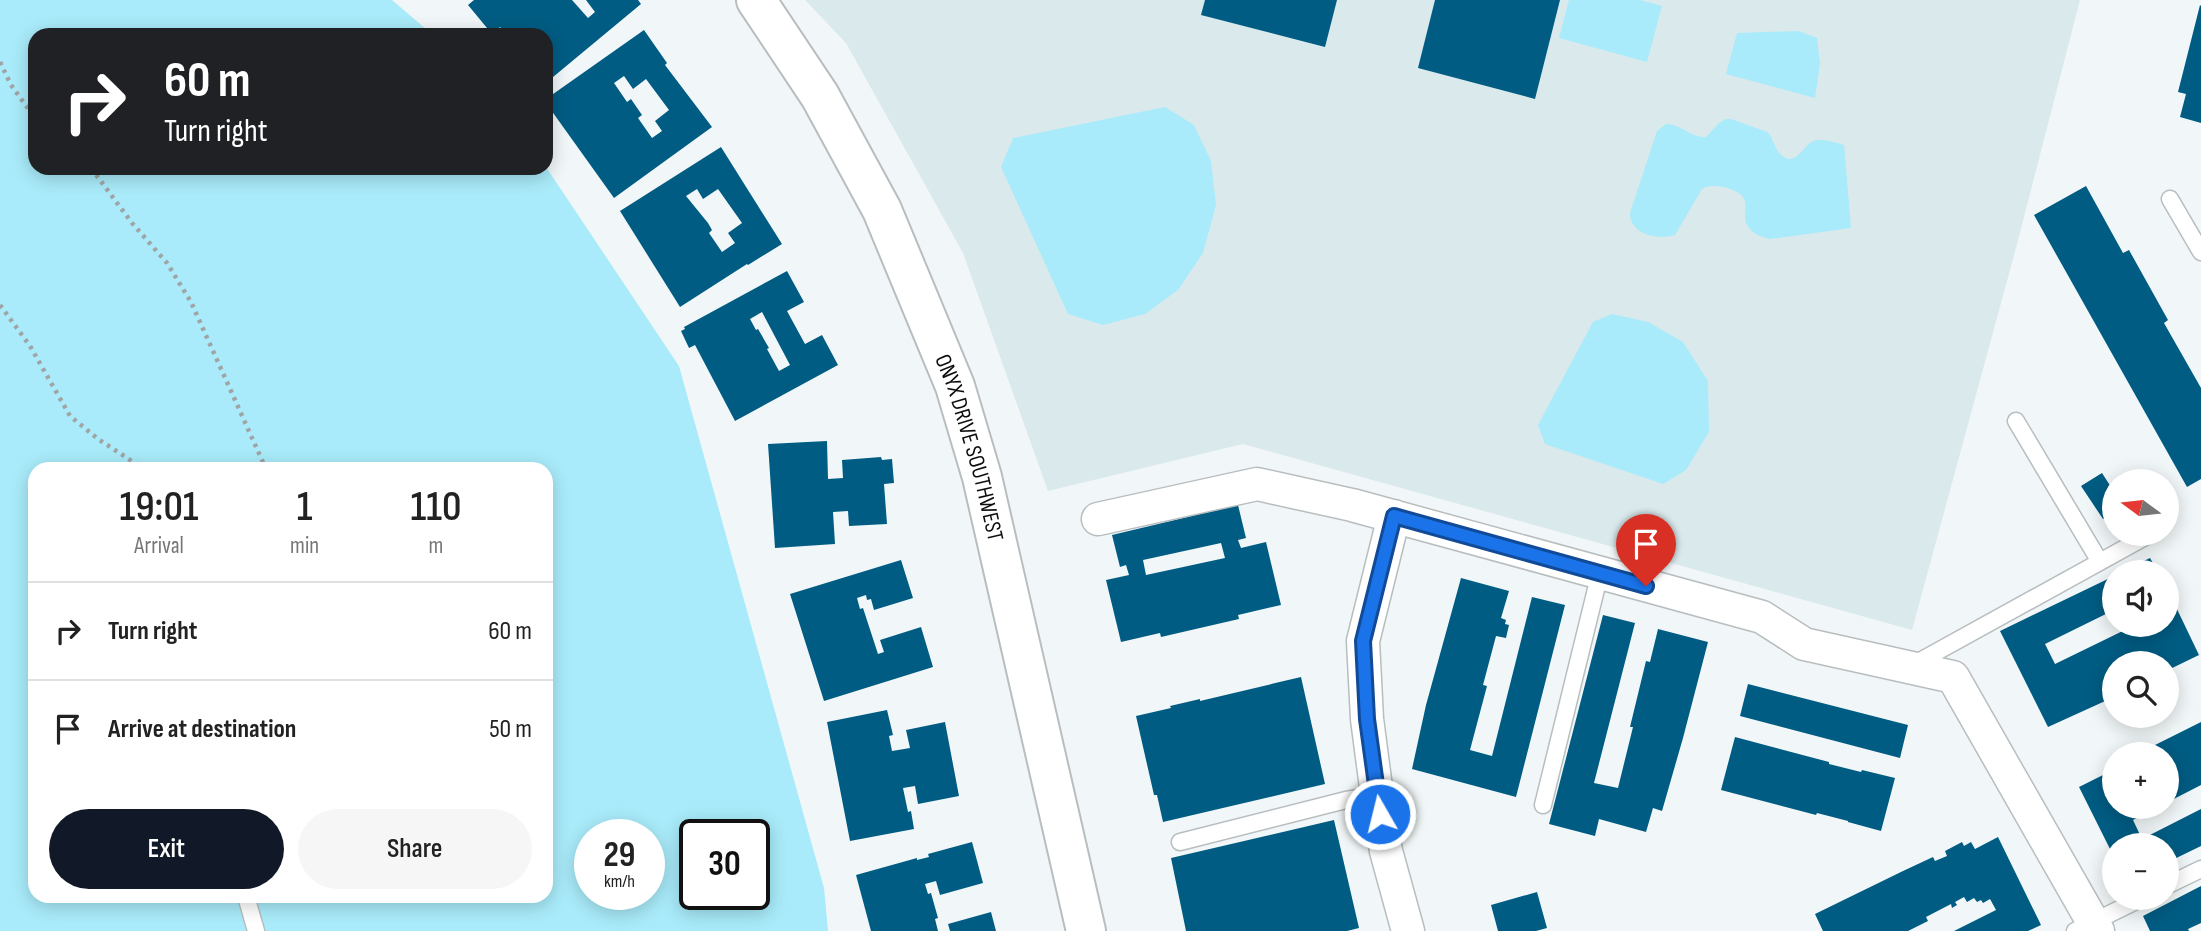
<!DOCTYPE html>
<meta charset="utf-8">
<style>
:root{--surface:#fff;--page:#f6f6f6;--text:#222;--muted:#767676;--line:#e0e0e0;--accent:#111827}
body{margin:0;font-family:"Sofia Sans Condensed",sans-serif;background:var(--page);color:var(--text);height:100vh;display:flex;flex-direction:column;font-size:26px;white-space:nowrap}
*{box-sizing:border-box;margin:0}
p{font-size:23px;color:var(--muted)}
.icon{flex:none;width:38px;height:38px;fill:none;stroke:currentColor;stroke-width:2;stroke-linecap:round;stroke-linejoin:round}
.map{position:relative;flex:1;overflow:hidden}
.sheet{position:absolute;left:28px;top:462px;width:525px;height:441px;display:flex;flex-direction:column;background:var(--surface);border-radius:21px;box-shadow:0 4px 18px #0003}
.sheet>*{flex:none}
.top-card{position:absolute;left:28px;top:28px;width:525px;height:147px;border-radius:21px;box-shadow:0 4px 18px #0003;background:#202124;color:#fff;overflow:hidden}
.needle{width:46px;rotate:285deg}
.fabs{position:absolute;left:2102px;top:469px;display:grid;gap:14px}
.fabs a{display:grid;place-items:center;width:77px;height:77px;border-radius:50%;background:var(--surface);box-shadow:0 4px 18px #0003;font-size:35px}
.speed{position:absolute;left:574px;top:819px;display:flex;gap:14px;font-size:35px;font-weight:700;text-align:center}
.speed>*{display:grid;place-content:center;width:91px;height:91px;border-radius:50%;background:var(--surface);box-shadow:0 4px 18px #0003;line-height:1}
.speed small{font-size:18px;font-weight:400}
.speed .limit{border:4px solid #111;border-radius:10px;background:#fff;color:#111}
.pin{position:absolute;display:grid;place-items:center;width:60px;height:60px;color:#fff;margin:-72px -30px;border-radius:50% 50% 50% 0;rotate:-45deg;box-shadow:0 0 7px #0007}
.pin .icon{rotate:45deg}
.me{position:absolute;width:77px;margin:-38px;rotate:352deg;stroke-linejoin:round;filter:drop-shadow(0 0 5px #0008)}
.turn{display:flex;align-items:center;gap:24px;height:147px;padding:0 21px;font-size:32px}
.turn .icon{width:91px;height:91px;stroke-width:2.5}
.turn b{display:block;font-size:49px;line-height:60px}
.eta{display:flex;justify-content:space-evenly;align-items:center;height:119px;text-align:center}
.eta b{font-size:42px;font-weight:600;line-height:49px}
.action{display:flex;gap:14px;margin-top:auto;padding:14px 21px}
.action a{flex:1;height:80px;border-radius:42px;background:var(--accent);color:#fff;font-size:28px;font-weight:600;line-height:80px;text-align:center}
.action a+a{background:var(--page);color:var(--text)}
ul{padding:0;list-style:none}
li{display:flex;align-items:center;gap:21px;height:98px;padding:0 21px;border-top:2px solid var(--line)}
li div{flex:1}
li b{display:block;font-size:26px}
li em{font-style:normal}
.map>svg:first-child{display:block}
.built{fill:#dae9ec}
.green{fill:#a9ebfa;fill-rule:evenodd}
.building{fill:#005c83;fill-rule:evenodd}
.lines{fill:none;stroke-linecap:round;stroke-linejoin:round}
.lane-casing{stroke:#b8bebf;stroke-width:19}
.street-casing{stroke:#b8bebf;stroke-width:35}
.secondary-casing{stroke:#b8bebf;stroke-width:42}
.path{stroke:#9fa4a5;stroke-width:4.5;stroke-dasharray:3.5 5;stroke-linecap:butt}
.lane{stroke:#fff;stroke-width:16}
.street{stroke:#fff;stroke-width:32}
.secondary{stroke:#fff;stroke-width:38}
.route-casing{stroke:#114b97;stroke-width:18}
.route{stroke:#1a73e8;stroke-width:12}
.labels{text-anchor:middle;stroke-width:7;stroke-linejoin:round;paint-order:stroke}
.street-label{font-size:23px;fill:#0c0d0e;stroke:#fff}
</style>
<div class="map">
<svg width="2201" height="931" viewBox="0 0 2201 931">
<rect width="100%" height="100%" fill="#f1f7f8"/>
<path class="built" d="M805,0H2080L2016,248L1912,630L1243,444L1048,491L963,253L846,43Z"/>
<path class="green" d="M0,0H392L433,35H35V168L546,167L679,366L824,888L828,931H0ZM35,469H546V896H35ZM590,835H649V894H590ZM695,835H754V894H695Z
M1569,0H1640L1662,6L1647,62L1559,38Z
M1799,31L1817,38L1820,64L1815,98L1726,74L1737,33Z
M1165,107L1194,125L1211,161L1216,205L1203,253L1178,290L1145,314L1103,325L1068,314L1001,167L1013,138Z
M1726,119H1731L1767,132C1774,138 1774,149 1781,155C1797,169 1803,142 1817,140C1825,139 1836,143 1844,145L1851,228L1770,239C1756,236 1744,229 1745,214C1745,208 1747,203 1743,197C1737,188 1711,182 1702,189L1675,235C1658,240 1630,235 1630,213L1657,131L1666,124C1681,124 1691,138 1706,137L1719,123Z
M1612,314L1648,322L1683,342L1708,381L1709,432L1686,470L1663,484L1545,444L1538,425L1593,322Z"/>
<path class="building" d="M474,0H572L588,18L595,12L586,0H638L641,4L547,82L546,35H506L500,27L492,34L468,5Z
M1205,0H1337L1325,47L1201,15Z
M1435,0H1560L1535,99L1418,68Z
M2200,5L2201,6V123L2180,117L2186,94L2178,92Z
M644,30L667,63L665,65L712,127L614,198L546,103V99ZM624,76L633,89L646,79L669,110L655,121L662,131L652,138L638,118L642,115L631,99L627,102L614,83Z
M721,147L782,244L748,265L747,264L680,307L620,211ZM697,189L703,199L718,189L742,223L728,233L735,243L722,252L709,233L712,230L708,223L686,196Z
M2086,186L2123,253L2129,250L2168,320L2164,323L2201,388V479L2187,487L2034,215Z
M787,271L804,302L787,311L805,344L822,335L838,365L735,421L695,345L689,348L681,331L685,329L684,327ZM762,312L790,365L779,371L767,349L769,348L758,329L756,330L750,319Z
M827,441L828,479L843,478L842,460L881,457L882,460L892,459L894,483L884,484L887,524L849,526L848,511L833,512L835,544L775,548L768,444Z
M2102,473L2111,487L2114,485V513L2103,519L2081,486Z
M1238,505L1246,538L1238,540L1241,548L1266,542L1281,605L1238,615L1239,619L1161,637L1160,633L1121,642L1106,580L1129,575L1126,565L1120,567L1112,535ZM1221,543L1225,558L1146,575L1143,560Z
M2150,558L2158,572H2121Z
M901,560L913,598L874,610L871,599L867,600L866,595L857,598L860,609L863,608L878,654L884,652L880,640L921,627L933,667L824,701L790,594Z
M2114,576V610L2045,644L2055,664L2135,625H2166V609L2175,605L2199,655L2166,671V663H2114V697L2048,727L2000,631Z
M1461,578L1509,591L1501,618L1506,620L1505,624L1509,625L1506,638L1496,636L1483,685L1487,686L1470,750L1492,756L1532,597L1565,605L1516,797L1412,769L1426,705Z
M1603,615L1635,623L1594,783L1618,788L1633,727H1630L1646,661L1650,662L1658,629L1708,642L1683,738L1662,811L1653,808L1646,832L1599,819L1595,836L1549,824Z
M1301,677L1325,784L1163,822L1157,795H1154L1136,716L1171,708L1170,706L1200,699V701Z
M1748,684L1908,725L1900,758L1740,716Z
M887,710L893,735L889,736L892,751L910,748L906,730L945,722L959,796L918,804L915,786L903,788L908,812L911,811L914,829L850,841L827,722Z
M2201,722V785L2166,803V754H2137Z
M1735,737L1829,762V764L1861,772L1862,770L1895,778L1881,831L1848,822V821L1817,813L1816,815L1721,790Z
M2114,766V807H2159L2133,820L2142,839L2201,809V846L2166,863V845H2114V857L2079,787L2109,772L2108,769Z
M1334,820L1359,928L1347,931H1186L1171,858Z
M1998,837L2041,925L2028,931H1954L1996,910L1990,899L1983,903L1981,900L1977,902L1974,898L1967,902L1964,897L1955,902L1957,905L1952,908L1951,904L1926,917L1928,921L1908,931H1823L1815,914L1903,871L1933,857L1935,861L1947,856L1945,851L1962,842L1964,846L1971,842L1975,849Z
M972,842L983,883L940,895L936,881L925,884L928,894L931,893L938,918L935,919L938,931H871L856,875L917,858V860L929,857L928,854Z
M2201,886V923L2188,929L2189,931H2150L2143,916Z
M1537,892L1547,928L1536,931H1498L1491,905Z
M991,912L996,931H950L948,924Z"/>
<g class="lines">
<defs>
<path id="lane" d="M2170,199L2201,252
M2016,421L2100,562
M1911,666L2145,537
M1543,805L1600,573
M1180,842L1346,800L1377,795
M2166,886L2201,869
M246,896L256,931
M2075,931L2142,898"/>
<path id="street" d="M1394,516L1363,641L1367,719L1377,795L1386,851L1408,931
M1098,519L1257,484L1352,505L1762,617L1804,644L1953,677L2098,931"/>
<g id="secondary">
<path id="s1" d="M756,0L820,96L882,210L955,386L982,477L1086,931"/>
</g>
</defs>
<use href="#lane" class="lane-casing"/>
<use href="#street" class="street-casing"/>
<use href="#secondary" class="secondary-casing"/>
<path class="path" d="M0,62L11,85L35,118
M91,168L132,223L167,263L191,302L266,469
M0,305L30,346L70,416L98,439L144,469"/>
<use href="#lane" class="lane"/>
<use href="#street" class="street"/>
<use href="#secondary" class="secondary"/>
</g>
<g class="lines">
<defs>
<path id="route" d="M1380,814L1367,719L1363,641L1394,516L1646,586"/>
</defs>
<use href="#route" class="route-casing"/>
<use href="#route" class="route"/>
</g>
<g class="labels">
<g class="street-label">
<text dy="8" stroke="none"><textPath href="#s1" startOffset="499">ONYX DRIVE SOUTHWEST</textPath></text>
</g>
</g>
</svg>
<div class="fabs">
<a><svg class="needle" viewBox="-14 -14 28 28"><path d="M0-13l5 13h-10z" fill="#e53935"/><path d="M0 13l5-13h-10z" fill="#767676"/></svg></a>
<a><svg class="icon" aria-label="sound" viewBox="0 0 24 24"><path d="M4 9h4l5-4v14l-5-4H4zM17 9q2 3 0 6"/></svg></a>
<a><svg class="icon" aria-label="search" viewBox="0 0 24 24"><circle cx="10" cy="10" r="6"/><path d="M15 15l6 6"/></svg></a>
<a>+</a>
<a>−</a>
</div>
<div class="speed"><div>29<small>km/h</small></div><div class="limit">30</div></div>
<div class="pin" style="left:1646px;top:586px;background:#d93025"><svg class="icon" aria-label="arrive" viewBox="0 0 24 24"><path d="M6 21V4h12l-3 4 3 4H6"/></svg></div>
<svg class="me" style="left:1380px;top:814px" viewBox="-20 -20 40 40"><circle r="17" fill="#1a73e8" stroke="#fff" stroke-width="3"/><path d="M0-11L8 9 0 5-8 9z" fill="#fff"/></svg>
<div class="top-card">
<div class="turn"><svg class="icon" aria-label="right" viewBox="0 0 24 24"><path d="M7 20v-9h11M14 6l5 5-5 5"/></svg><div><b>60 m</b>Turn right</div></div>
</div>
<section class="sheet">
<div class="eta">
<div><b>19:01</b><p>Arrival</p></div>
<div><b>1</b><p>min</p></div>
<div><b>110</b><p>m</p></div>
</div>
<ul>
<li><svg class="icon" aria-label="right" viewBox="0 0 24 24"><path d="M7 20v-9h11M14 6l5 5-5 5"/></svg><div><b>Turn right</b></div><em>60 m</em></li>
<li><svg class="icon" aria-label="arrive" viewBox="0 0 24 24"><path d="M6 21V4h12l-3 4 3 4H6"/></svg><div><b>Arrive at destination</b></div><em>50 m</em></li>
</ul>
<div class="action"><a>Exit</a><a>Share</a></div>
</section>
</div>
